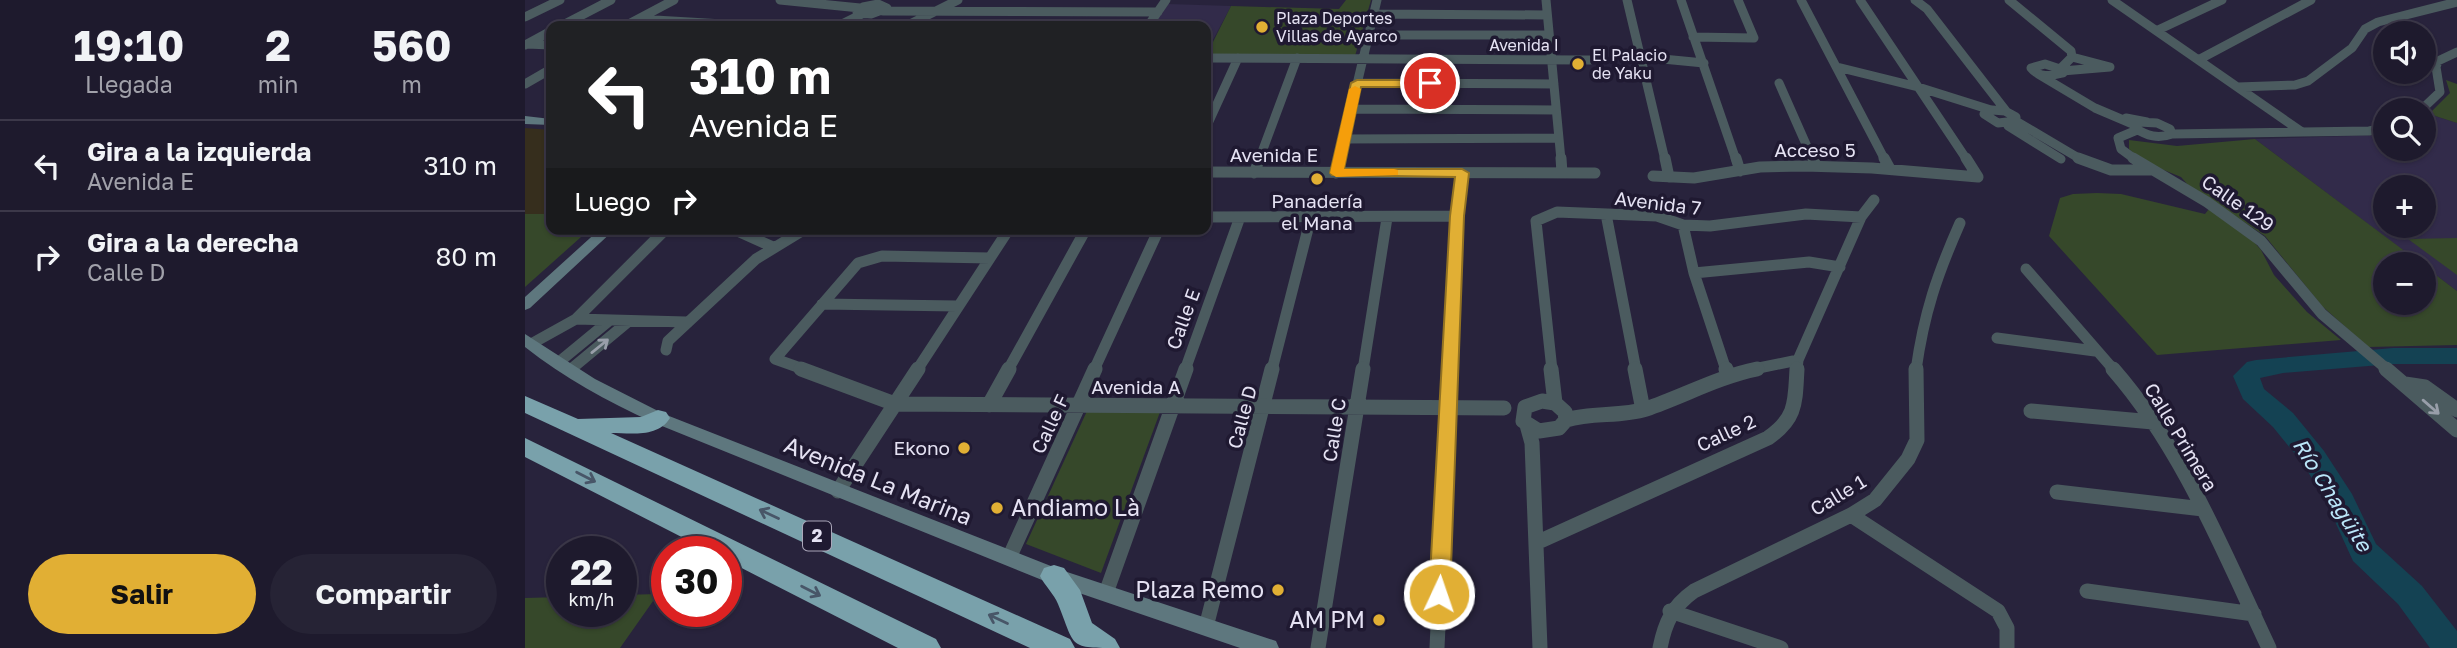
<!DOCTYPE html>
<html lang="es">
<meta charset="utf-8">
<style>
:root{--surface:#1e1a2d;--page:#262335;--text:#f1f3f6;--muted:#a1a1aa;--line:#3c3849;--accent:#e1af34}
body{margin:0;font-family:"Golos Text",sans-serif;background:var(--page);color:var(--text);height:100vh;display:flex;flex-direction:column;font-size:26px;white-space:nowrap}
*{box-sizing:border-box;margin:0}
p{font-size:23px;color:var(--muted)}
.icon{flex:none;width:38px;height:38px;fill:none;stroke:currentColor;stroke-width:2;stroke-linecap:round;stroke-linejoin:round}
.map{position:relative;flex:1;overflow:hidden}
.drawer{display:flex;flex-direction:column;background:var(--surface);width:525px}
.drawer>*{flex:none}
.hud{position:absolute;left:21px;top:21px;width:665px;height:214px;border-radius:14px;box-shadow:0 2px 5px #0004,0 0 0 2px var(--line);background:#202124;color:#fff;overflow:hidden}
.controls{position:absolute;left:1848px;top:21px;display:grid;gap:14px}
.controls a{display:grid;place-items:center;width:63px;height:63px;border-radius:50%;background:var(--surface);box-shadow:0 2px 5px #0004,0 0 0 2px var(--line);font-size:35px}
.speed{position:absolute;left:21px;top:536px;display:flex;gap:14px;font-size:35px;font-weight:700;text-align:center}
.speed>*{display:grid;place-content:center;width:91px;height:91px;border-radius:50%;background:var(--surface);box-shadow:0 2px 5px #0004,0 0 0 2px var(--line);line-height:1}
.speed small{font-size:18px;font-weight:400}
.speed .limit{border:10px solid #d22;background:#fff;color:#111}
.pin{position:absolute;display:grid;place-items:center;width:60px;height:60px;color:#fff;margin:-30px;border:4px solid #fff;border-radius:50%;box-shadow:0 2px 7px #0007}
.me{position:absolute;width:77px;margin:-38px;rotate:3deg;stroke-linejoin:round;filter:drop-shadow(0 0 5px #0008)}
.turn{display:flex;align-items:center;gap:24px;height:147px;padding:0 28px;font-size:32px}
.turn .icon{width:91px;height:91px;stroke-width:2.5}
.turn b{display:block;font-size:49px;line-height:60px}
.then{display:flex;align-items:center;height:66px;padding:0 28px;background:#0003;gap:14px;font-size:26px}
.eta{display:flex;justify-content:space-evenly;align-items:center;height:119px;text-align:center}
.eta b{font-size:42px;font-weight:700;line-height:49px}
.cta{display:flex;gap:14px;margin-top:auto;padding:14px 28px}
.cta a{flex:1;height:80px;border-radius:42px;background:var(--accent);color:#111;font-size:28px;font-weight:700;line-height:80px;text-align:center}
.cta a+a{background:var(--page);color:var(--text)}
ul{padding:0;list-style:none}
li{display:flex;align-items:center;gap:21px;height:91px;padding:0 28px;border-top:2px solid var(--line)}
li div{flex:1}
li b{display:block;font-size:26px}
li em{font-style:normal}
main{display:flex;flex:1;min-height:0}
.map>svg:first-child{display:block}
.built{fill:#322b4a;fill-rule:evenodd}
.industrial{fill:#362e1d}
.green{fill:#36482a}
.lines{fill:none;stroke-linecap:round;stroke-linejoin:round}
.river{fill:#144253;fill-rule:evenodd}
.street-far2{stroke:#4b5b5f;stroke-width:9}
.street-far1{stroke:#4b5b5f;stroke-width:11}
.street{stroke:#4b5b5f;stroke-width:15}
.secondary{fill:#5e777e;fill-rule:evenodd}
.highway{fill:#79a1ab;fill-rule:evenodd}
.oneway{stroke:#989ea9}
.oneway2{stroke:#485668}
.route{fill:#e1af34;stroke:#927222;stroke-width:2}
.slow{fill:#f59e0b}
.poi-dot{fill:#e1af34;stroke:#1f1931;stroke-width:2.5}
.labels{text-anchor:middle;stroke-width:7;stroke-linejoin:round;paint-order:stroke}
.far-poi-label{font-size:16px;fill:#e5e2f3;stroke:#1f1931;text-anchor:start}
.far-street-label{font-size:16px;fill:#e5e2f3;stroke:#1f1931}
.shield{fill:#1f1931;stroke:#aaa6b9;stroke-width:2}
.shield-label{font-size:18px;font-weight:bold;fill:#e5e2f3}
.street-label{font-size:19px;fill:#e5e2f3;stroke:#1f1931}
.poi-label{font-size:19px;fill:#e5e2f3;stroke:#1f1931}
.water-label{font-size:21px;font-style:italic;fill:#bae6f9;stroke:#1f1931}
.near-street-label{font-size:23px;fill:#e5e2f3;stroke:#1f1931}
.near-poi-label{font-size:23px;fill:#e5e2f3;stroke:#1f1931;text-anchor:end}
</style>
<main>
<section class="drawer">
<div class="eta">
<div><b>19:10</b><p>Llegada</p></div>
<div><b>2</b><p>min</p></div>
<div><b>560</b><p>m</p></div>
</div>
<ul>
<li><svg class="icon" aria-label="left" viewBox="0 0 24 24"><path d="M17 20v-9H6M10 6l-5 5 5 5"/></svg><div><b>Gira a la izquierda</b><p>Avenida E</p></div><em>310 m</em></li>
<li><svg class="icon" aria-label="right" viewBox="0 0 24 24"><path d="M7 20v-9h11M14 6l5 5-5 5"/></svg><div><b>Gira a la derecha</b><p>Calle D</p></div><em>80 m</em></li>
</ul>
<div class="cta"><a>Salir</a><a>Compartir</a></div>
</section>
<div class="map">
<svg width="1932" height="648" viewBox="0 0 1932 648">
<rect width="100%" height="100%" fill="#28233c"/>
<path class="built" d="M643,4L706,6L681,53V26H627Z
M1904,114L1932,123V291L1730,139L1860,135V149H1899V117ZM1860,187H1899V226H1860Z"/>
<path class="industrial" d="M0,128L26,130V214H0Z"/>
<path class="green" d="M821,0H846L830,56H681L706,6L814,9Z
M1921,80L1932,84V123L1904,114L1925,93Z
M1730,139L1897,264H1860V303H1899V266L1932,291V345L1843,347L1797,306L1740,236L1663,185L1656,177L1619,162L1604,149V140L1652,146Z
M1572,193L1596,194L1680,214L1684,209L1723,235L1736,250L1749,275L1782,312L1816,340L1632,355L1524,236L1535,198L1548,194Z
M0,214H26V229H65L0,287Z
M1932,238V275L1883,239Z
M562,411L635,412L576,573L501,544Z
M133,594L95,648H0V598L37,597V611H96V595Z"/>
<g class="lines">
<path class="river" d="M1868,348H1932V364H1868L1758,373L1735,378L1739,389L1768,413L1799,451L1827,494L1851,544L1897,586L1932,631V648H1905L1873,604L1828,561L1802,504L1779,465L1748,427L1718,399L1708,376L1722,362L1731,360Z"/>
<path class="street-far2" d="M255,0L335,8
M1021,0L1036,160
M1102,0L1140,160
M1156,0L1211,160
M1276,0L1360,160
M1335,0L1442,160
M1390,0L1402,9L1481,111
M1484,0L1546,51L1547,57L1535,69
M1587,0L1777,132
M353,4L362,8L346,14L332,13L338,7Z
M358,11L633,12
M847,14L1022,15
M0,17L35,0
M113,19L232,26
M36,26L86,0
M100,26L149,0
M313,26L337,14
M381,26L433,0
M623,26L641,0
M1633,30L1697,0
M843,35H1024
M1168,37L1229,38L1213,0
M2,44L26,45
M0,45L26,31
M1117,57L1179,63
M681,58L1065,60
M1675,59L1786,0
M1520,64L1535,69L1538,73C1526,76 1514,78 1506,68Z
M1312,67L1393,87L1466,110
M1537,71L1585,67L1547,57
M1513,74L1570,108L1610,125
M832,83L1029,84
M1254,83L1288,160
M0,84L26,69
M1713,87L1770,85L1783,81L1827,48L1840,29L1853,22L1932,2
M825,109L1031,110
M1467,110L1480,111L1491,117V121L1473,123L1459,114Z
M1896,110L1915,92L1911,67L1913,61L1932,52
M1601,118L1622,122
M1491,121L1557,160
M1614,122L1632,123L1645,129L1647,134C1633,139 1622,136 1610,128Z
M1483,126L1536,159
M681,128L713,58
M1647,134L1844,131L1860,128
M819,139L1034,138
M734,160L772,58
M814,160L852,0
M1611,160L1596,149L1593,138L1612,130"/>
<path class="street-far1" d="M1036,158L1037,173
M1140,158L1144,177
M1211,158L1215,171
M1288,158L1291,166
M1359,158L1365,169
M1441,158L1453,177
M1553,158L1586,170H1626
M1608,158L1682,202L1736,241L1797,314L1863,370
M681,172L1070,173
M729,173L735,158
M811,173L814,158
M1128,176L1169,178L1235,167L1279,166L1347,168L1453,177
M1081,214L1111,370
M681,217L932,216
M1158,225L1169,273L1201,370
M208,229L248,247
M1501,269L1589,370
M1169,273L1284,262L1315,267
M297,304L432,306
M51,319L161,322
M1472,338L1570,351
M6,344L51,319L141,229
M141,350L143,341L231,259L280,229
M34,362L85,320
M45,370L104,321
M281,370L250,359L333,263L357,256L465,258
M392,370L484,229
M483,370L561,229
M569,370L634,229
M660,370L715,217
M747,370L786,217
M838,370L862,218
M925,370L932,216L937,173
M1027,370L1011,221L1032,212L1132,216L1158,225L1185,226L1281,214L1336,217
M1224,370L1273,360
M1272,370L1273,360L1336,217L1349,200
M1391,370C1399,313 1412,275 1435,223"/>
<path class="street" d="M276,369L370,404L979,408
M1026,369L1030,403
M1110,369L1118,410
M1201,369L1203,375
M1588,369C1658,449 1699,553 1744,648
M1861,369L1932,430
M1880,384L1900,387L1932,410
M1017,401L1030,403L1040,412L1041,420L1034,428L1014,431L998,421L1000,407Z
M464,405L484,369
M1506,411L1628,422
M1041,420C1067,412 1096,417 1121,409C1159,396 1193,377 1232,369
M1002,425L1007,443L1015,648
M313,491L393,369
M1532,492L1678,509
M1326,515L1473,611L1482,628V648
M1011,543L1243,438C1272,418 1270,402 1272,369
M484,558L570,369
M1562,591L1729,614
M581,593L661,369
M1145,611L1256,648
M681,627L747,369
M793,648L838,369
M912,648L925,369
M1135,648C1140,622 1148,606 1169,591L1326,515L1350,500L1383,459L1392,440L1391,369"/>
<path class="secondary" d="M0,116L26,119V125L0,124Z
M75,229H90L5,308L0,310V297Z
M0,334L70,379L139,414L536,570L751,641L754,648H715L522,582L127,422C82,401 39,378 0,347Z"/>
<path class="highway" d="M0,396L53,419L116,417L133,410L141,412L145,418C133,438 105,433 86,433L545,639L550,648H505L0,413Z
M0,438L411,639L416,648H373L201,560V551H184L0,457Z
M529,565L539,568L555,590L567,623L590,639L595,648C542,648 551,648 533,604C529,594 520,586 515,576L519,568Z"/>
</g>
<defs><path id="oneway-shaft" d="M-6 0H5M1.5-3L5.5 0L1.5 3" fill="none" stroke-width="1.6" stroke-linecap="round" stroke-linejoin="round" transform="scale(1.75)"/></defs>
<g class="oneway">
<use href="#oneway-shaft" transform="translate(75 346) rotate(-39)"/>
<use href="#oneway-shaft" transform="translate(1906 407) rotate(41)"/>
</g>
<g class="oneway2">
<use href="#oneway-shaft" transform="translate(61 477) rotate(27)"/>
<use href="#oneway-shaft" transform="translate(244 514) rotate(-155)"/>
<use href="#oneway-shaft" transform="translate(286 591) rotate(27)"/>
<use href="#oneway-shaft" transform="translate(473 619) rotate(-155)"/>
</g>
<path class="route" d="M832,80H905L911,83L905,87H836L819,169H937L944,173L939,216L925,594L922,601L914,603L907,601L904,594L925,216L930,177L807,175L805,173L826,83Z"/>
<path class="slow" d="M830,86L836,89L819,169H869L873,170V175L811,177L805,173L824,89Z"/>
<g class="poi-dot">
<circle cx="737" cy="27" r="7"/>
<circle cx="1053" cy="64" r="7"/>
<circle cx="792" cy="179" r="7"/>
<circle cx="439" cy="448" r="7"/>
<circle cx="472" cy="508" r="7"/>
<circle cx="753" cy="590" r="7"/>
<circle cx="854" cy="620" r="7"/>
</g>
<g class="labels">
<g class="far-poi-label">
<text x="751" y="24">Plaza Deportes<tspan x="751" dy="18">Villas de Ayarco</tspan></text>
<text x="1067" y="61">El Palacio<tspan x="1067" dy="18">de Yaku</tspan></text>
</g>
<g class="far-street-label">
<text x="999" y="51">Avenida I</text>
</g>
<rect class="shield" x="278" y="521.5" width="28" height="29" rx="5"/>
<g class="shield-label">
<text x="292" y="542">2</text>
</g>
<g class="street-label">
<text x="1290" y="157">Acceso 5</text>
<text x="749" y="162">Avenida E</text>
<text transform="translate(1133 203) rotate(7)" y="7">Avenida 7</text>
<text transform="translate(1713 203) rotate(35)" y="7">Calle 129</text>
<text transform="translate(658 319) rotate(-70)" y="7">Calle E</text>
<text x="611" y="394">Avenida A</text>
<text transform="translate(717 417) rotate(-75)" y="7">Calle D</text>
<text transform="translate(525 424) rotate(-65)" y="7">Calle F</text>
<text transform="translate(809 430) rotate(-81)" y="7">Calle C</text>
<text transform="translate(1201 433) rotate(-25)" y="7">Calle 2</text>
<text transform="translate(1656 437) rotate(59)" y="7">Calle Primera</text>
<text transform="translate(1313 495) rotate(-31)" y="7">Calle 1</text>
</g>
<g class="poi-label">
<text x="792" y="208">Panadería<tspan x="792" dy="22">el Mana</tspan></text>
<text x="425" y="455" text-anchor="end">Ekono</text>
</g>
<g class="water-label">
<text transform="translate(1807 495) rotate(58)" y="7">Río Chagüite</text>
</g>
<g class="near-street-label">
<text transform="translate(353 481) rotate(22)" y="8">Avenida La Marina</text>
</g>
<g class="near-poi-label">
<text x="486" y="516" text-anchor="start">Andiamo Là</text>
<text x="739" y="598">Plaza Remo</text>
<text x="840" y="628">AM PM</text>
</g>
</g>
</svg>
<div class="controls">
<a><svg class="icon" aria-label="sound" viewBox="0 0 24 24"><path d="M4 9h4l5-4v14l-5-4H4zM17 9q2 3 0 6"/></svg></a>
<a><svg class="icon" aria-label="search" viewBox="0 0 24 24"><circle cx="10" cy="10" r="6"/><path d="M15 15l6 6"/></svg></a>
<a>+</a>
<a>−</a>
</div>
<div class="speed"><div>22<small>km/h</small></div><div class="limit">30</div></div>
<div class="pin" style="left:905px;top:83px;background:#d93025"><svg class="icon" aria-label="arrive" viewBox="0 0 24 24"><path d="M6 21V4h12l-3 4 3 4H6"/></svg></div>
<svg class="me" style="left:914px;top:594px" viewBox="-20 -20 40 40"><circle r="17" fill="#e1af34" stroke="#fff" stroke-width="3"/><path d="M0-11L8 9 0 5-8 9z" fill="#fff"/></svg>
<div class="hud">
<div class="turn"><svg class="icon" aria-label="left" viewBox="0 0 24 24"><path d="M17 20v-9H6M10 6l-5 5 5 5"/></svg><div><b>310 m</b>Avenida E</div></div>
<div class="then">Luego<svg class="icon" aria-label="right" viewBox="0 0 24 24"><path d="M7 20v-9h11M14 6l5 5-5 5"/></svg></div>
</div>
</div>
</main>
